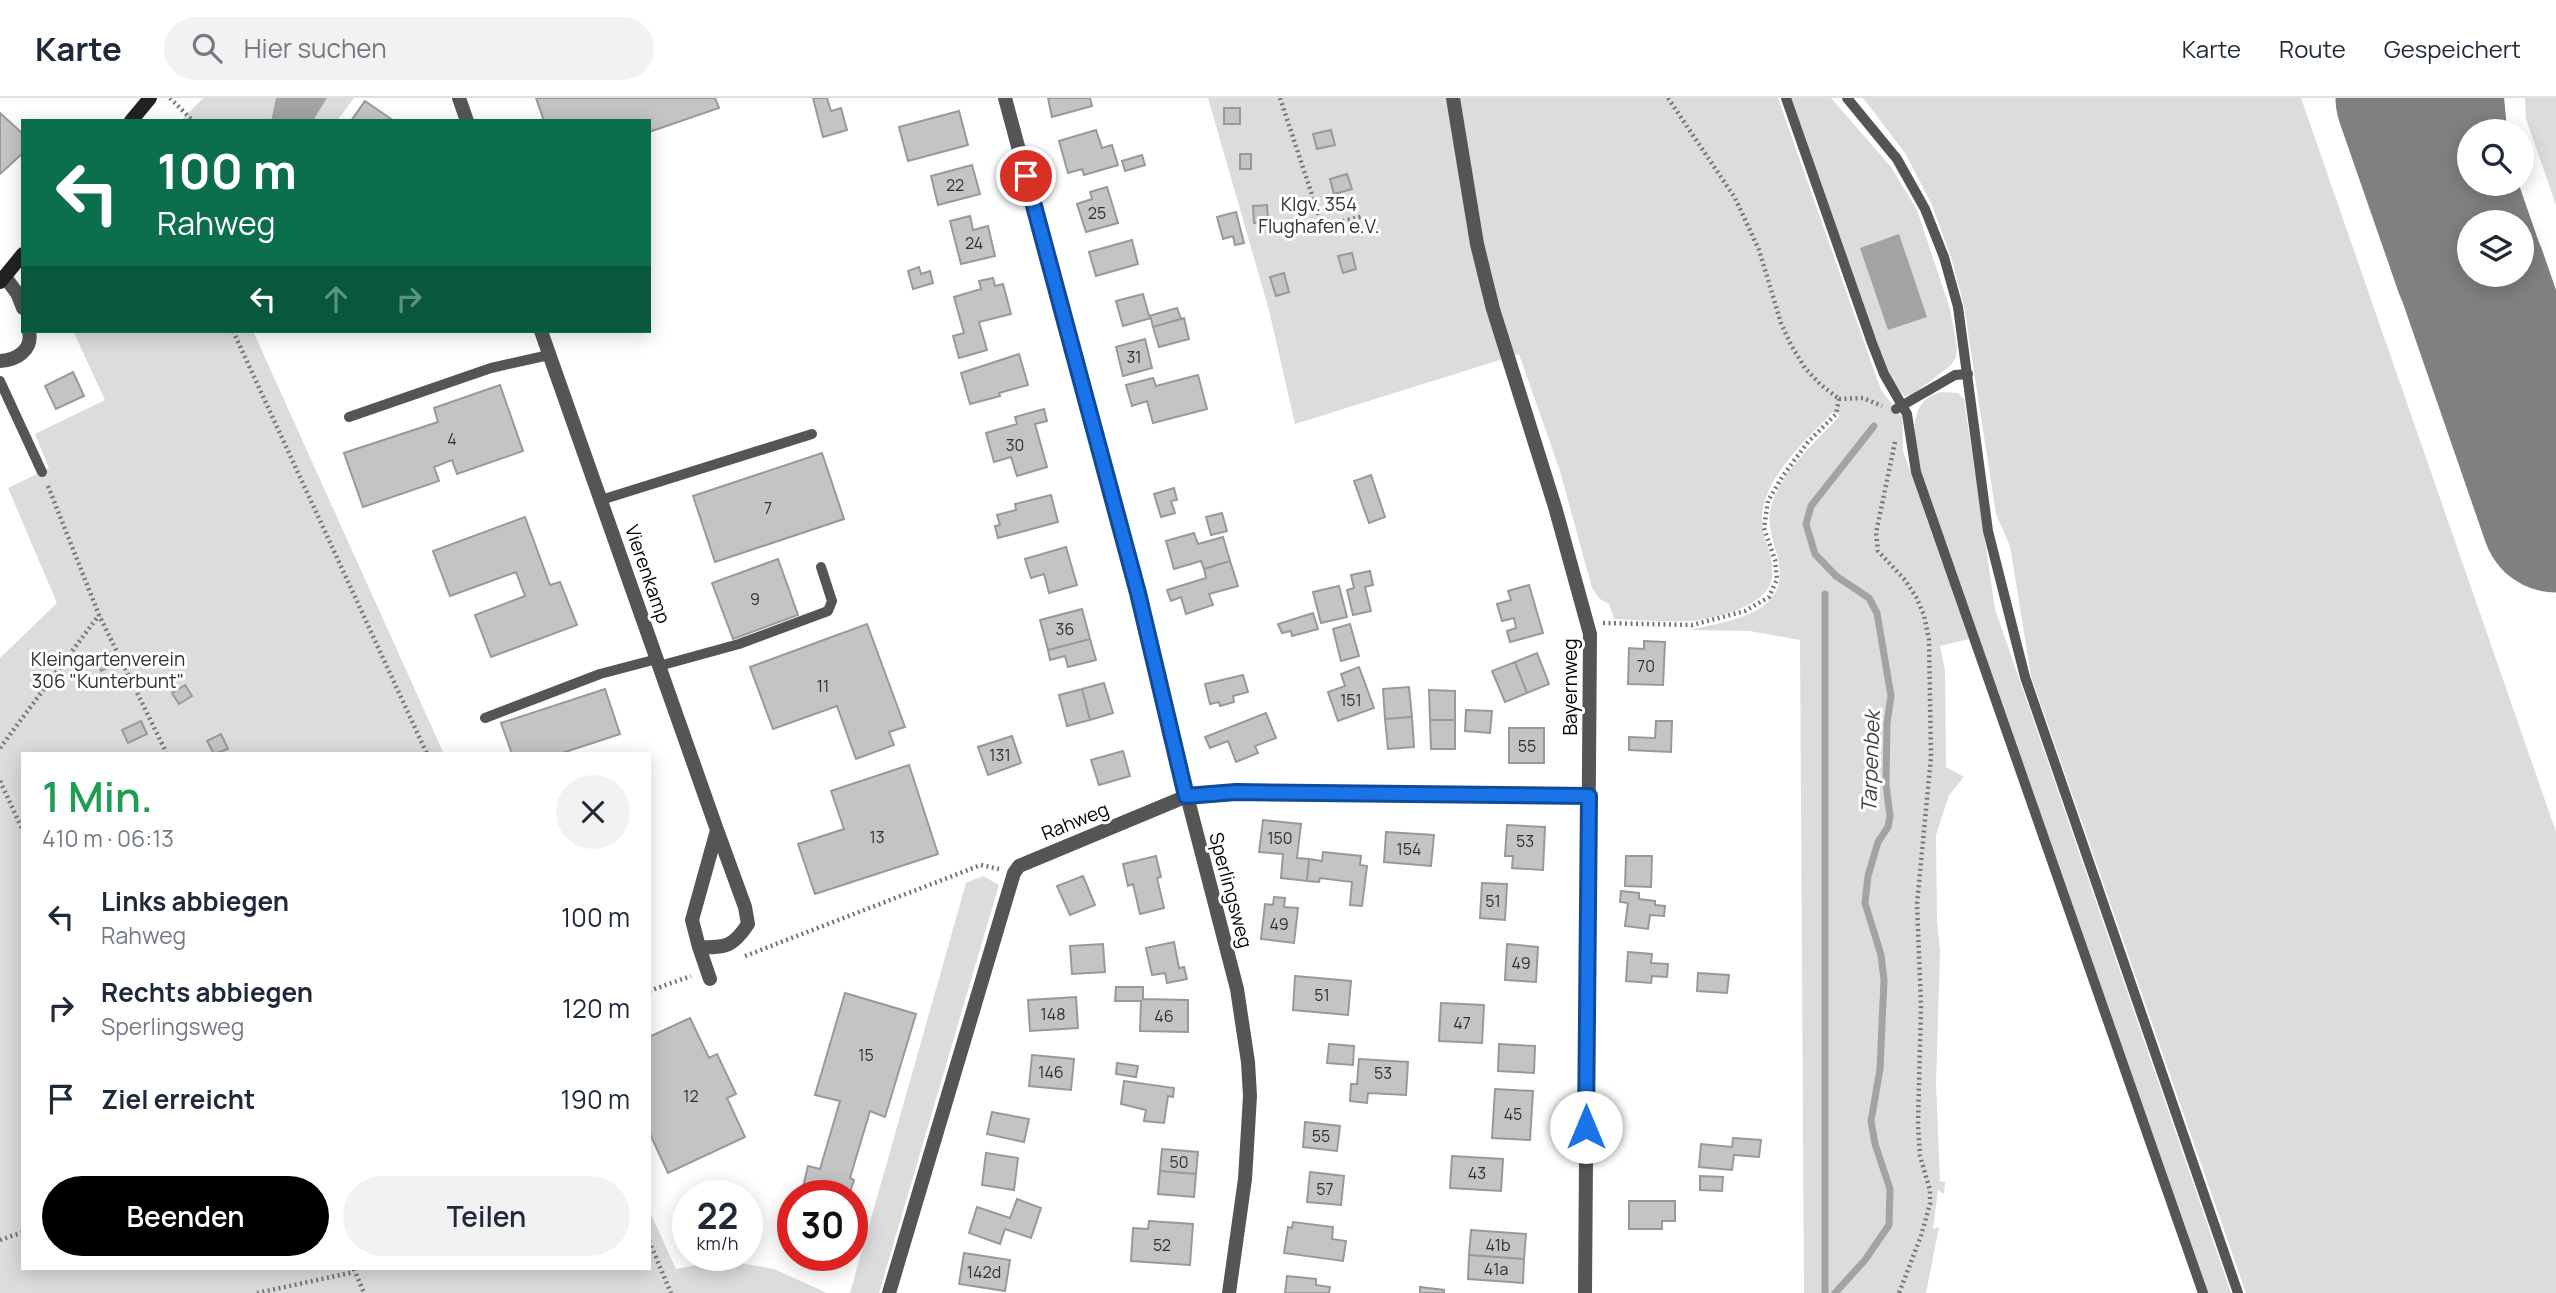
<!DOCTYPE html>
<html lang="de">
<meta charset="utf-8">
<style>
:root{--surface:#fff;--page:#f2f2f3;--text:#1f2937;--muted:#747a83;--line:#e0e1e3;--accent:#000}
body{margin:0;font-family:Manrope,sans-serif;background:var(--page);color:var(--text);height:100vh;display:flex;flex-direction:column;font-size:26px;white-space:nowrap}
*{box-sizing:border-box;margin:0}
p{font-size:23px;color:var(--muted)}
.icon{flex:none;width:38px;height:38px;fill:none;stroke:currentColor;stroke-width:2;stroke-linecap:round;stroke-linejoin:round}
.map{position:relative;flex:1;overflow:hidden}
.sheet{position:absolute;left:21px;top:654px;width:630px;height:518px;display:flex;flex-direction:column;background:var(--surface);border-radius:0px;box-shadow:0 4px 18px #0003}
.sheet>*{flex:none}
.guide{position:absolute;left:21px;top:21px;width:630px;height:214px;border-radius:0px;box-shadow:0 4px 18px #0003;background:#0b6e4f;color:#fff;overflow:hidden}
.controls{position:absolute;left:2457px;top:21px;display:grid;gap:14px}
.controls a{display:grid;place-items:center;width:77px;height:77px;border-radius:50%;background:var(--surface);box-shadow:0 4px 18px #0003;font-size:35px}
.speed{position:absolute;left:672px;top:1082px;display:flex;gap:14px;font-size:35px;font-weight:700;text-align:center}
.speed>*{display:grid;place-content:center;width:91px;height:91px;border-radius:50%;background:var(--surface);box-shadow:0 4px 18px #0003;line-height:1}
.speed small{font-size:18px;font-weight:400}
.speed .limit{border:10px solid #d22;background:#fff;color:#111}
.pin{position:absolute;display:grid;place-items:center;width:60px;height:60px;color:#fff;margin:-30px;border:4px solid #fff;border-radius:50%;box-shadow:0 2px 7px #0007}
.me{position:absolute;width:77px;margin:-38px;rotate:0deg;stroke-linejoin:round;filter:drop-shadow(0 0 5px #0008)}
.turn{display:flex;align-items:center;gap:24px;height:147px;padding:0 21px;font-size:32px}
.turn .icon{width:91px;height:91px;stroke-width:2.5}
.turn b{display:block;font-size:49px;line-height:60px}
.lanes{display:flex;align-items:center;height:66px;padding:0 21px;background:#0003;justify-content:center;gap:35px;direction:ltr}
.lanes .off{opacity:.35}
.round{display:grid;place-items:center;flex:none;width:74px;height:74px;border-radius:37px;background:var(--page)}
.headline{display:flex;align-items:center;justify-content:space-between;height:119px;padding:0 21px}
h1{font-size:42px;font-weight:600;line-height:52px;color:#1e9e55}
.cta{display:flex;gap:14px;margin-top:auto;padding:14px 21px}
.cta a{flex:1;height:80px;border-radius:42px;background:var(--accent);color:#fff;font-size:28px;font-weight:600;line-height:80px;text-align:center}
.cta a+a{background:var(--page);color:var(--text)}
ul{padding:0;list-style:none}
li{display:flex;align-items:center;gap:21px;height:91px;padding:0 21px}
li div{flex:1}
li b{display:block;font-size:26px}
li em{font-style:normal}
header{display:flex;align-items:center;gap:42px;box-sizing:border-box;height:98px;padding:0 35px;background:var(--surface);border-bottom:2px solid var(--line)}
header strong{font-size:33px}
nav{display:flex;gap:38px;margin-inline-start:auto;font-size:24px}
.search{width:490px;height:63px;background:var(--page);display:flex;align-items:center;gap:18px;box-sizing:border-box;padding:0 24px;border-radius:38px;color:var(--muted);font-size:26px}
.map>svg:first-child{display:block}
.green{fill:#dcdcdc}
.water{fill:#a3a3a3}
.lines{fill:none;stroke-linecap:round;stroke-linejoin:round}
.stream{stroke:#a3a3a3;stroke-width:7}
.taxiway{stroke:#808080;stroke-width:60}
.runway{stroke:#808080;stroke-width:149}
.building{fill:#c4c4c4;stroke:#999;stroke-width:2}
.path{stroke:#777;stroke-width:4.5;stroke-dasharray:2 3.5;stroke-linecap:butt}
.lane{stroke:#555;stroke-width:10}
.street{stroke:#555;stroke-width:14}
.secondary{stroke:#222;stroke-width:14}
.route-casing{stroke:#114b97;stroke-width:18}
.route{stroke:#1a73e8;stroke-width:12}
.labels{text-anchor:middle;stroke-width:6;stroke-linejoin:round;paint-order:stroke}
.number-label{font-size:16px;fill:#313131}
.park-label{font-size:19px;fill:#333;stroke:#fff}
.street-label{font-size:19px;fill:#000;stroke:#fff}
.water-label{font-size:21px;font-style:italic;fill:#444;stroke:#fff}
</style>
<header>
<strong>Karte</strong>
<div class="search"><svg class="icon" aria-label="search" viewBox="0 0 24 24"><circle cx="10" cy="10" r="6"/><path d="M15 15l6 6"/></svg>Hier suchen</div>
<nav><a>Karte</a><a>Route</a><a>Gespeichert</a></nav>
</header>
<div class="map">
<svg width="2556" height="1195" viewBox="0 0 2556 1195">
<rect width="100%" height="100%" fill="#fff"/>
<path class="green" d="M203,0H276L271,23H181Z
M327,0H354L337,23H313Z
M1208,0H1778L1881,292L1902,319L1903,353L1969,541L1940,548L1945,572L1946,669L1964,679L1949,697L1936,737L1937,822L1940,853L1936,985L1940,1083L1945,1084L1944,1096L1938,1092L1933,1131L1939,1129L1926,1195H1804L1800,542L1750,533L1691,532C1734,521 1793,516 1777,457C1772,439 1766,424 1772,405C1784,370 1817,344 1840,317L1833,314C1809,339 1776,368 1765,402C1754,437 1776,451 1772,480C1769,508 1712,522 1688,523C1663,524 1638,522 1614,521L1609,506L1600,501L1592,490L1560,373L1519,256L1295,326L1269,212Z
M1790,0H1831L1891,69L1917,112L1950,211L1957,250L1956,259L1951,267L1912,297L1904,298L1887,276Z
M1863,0H2301L2556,734V1195H2246L2031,578L2010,448L1996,416L1964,208L1951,159L1932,107L1905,55Z
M2525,0H2556V107L2526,21Z
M73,233H253L444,656H23V1171H649V1112L676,1171L722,1162L774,1171L827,1195H0V560L57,505L8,390L49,370L35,336L105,302Z
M1941,294L1958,295L1964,301L1995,511L2231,1195H2206L1919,373C1916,345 1904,303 1941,294Z
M983,778L999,787L879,1195H850L966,785Z"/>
<path class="water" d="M276,0H327L313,23H271Z
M1899,136L1927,219L1888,232L1860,150Z"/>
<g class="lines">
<path class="stream" d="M1825,1195V496
M1835,1195L1865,1162L1889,1127L1890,1091L1875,1046L1871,1023L1880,971L1884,882L1881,857L1865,805L1868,778L1878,744L1888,729L1890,718L1886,687L1887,625L1891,598L1877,515L1869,500L1836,478L1815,456L1806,426L1811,408L1874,328"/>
<path class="taxiway" d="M2474,0L2477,33
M2482,86L2485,124
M2493,177L2531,348"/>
<path class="runway" d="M2410,0L2469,170
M2472,177L2556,420"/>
</g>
<path class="building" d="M536,0H715L719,10L649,34V23H544Z
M813,0H827L831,13L841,10L847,32L823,39Z
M1048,0H1090L1092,8L1052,19Z
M365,3L394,23H351Z
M1224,10H1240V26H1224Z
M959,13L968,47L908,63L899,29Z
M0,15L23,36V55L0,76Z
M1096,32L1102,50L1112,47L1118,67L1084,77L1082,71L1068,75L1059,43Z
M1331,32L1335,47L1317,51L1313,36Z
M1240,56H1251V71H1240Z
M1142,57L1145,67L1125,73L1122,63Z
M972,67L980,96L938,107L931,78Z
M1347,76L1352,91L1334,96L1330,81Z
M1107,89L1118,125L1086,134L1077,106L1092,101L1090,94Z
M1267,107L1268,124L1254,125L1253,108Z
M1236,114L1244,145L1235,147L1233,138L1223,141L1217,119Z
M970,118L973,132L988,128L995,158L961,166L950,123Z
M1132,142L1138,166L1096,178L1089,154Z
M1352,155L1356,171L1343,175L1338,158Z
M919,169L921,176L930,173L933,185L913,191L908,173Z
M1284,175L1289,194L1276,198L1270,179Z
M993,180L995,188L1003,186L1011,216L979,224L987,252L959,260L953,238L964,235L954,199L981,191L979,183Z
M1143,196L1149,218L1177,210L1181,221L1153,229L1151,220L1123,228L1116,203Z
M1184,220L1189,241L1159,249L1153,229Z
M1145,241L1152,270L1123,278L1116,249Z
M1019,256L1028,287L999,295L1000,298L970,306L961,275Z
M73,274L84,298L56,311L45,288Z
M1198,277L1207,311L1153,325L1147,303L1132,308L1126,287L1153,280L1156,288Z
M500,287L523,353L457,376L452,362L434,369L439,383L363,409L344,355L438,324L434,310Z
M1044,311L1047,323L1035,326L1047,369L1017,378L1011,359L994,364L986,335L1017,326L1015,319Z
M822,355L844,421L715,464L693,398Z
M1371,377L1385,419L1369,425L1354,383Z
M1174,390L1177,402L1171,403L1175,415L1161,419L1154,396Z
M1051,397L1058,424L998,440L995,428L1000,427L997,417L1016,412L1015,406Z
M1222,415L1227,433L1211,437L1206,419Z
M525,419L550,487L560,484L577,527L491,559L475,517L525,498L516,474L450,498L433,453Z
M1194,435L1198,446L1223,439L1230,463L1204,471L1201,463L1174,471L1166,443Z
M1066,449L1077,487L1049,495L1044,476L1031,480L1025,461Z
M778,461L798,517L733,541L712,485Z
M1230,463L1238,488L1209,496L1213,507L1186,516L1181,499L1171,503L1167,492L1206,480L1204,471Z
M1370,473L1373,487L1365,489L1371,513L1353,517L1347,492L1354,490L1351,477Z
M1529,487L1543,535L1510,544L1507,533L1516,530L1514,520L1502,523L1497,506L1511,502L1508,493Z
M1339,488L1347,519L1321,525L1313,494Z
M1082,511L1090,541L1048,552L1040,522Z
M1313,515L1318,531L1292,538L1291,533L1282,535L1278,526Z
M867,526L905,629L889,634L894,647L856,661L837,608L773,631L750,569Z
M1350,526L1359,558L1341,563L1333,531Z
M1090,541L1096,562L1068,569L1065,558L1050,562L1048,552Z
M1644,543L1665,544L1663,587L1628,586L1629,550L1644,551Z
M109,554L114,567L101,573L95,559Z
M1537,555L1549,586L1527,595L1515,564Z
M1515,564L1527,595L1505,604L1492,573Z
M1359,569L1374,610L1338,623L1328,594L1345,588L1341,576Z
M1243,577L1248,594L1233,598L1234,604L1220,608L1219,604L1210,606L1205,586Z
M1104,585L1113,615L1090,622L1082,591Z
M185,587L192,598L179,606L172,595Z
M1409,589L1412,619L1385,621L1383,591Z
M605,591L620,636L559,656H512L501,625Z
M1082,591L1090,622L1067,628L1059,597Z
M1429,592L1455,593V622H1430Z
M1466,612L1492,613L1490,635L1465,633Z
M1266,615L1276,640L1255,648L1258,655L1236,664L1228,643L1210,650L1205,639Z
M1412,619L1414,649L1388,651L1385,621Z
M1430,622H1455V651H1431Z
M141,623L147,636L128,645L122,632Z
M1656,623H1672L1671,654L1629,652V639L1655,640Z
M1509,630H1544V665H1509Z
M221,636L228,651L214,656L207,643Z
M1012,638L1021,665L988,677L978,649Z
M1123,653L1130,678L1099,687L1091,662Z
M909,667L938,756L815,796L798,746L844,731L831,693Z
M1263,722L1301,726L1297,760L1309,761L1307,783L1281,780L1283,756L1259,754Z
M1507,727L1545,729L1543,772L1512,770L1513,758H1505Z
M1386,734L1434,737L1431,768L1384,764Z
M1323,754L1361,758L1360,767L1367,768L1362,808L1350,807L1352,784L1320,780L1319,784L1307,783L1309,761L1322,763Z
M1156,758L1161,779L1157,780L1164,810L1140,816L1133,786L1128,788L1123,766Z
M1626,758H1652L1651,789L1625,788Z
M1083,778L1095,807L1070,817L1057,788Z
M1482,785L1507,786L1505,822L1480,820Z
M1621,793L1639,795V801L1655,803V807L1665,808L1664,818L1650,817L1648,831L1625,828L1628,805L1620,804Z
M1274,799L1285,800L1284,809L1298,810L1294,845L1261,841L1265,806L1273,807Z
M1174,844L1179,870L1184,869L1187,881L1167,885L1165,875L1152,877L1146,850Z
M1103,846L1105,874L1072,876L1070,848Z
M1507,846L1538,849L1536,884L1505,882Z
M1628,854L1652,856L1651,865L1668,866L1667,879L1652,878L1651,885L1626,883Z
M1698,875L1729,877L1727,895L1697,893Z
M1295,878L1351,883L1348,917L1293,912Z
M1116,889H1143V901L1188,902V934L1140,933L1141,903H1115Z
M845,895L916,916L885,1019L870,1013L850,1080L854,1082L849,1097H801L808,1068L820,1071L840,1003L815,997Z
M1076,899L1078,930L1030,933L1028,902Z
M1441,905L1484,907L1482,945L1439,943Z
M690,920L709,960L717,956L736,996L727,1000L745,1039L668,1075L649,1034V939Z
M1329,946L1354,948L1353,967L1327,965Z
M1499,946L1535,948L1534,975L1498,973Z
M1032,957L1074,961L1071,992L1029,988Z
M1359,961L1408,964L1406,997L1368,995L1367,1005L1350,1003L1351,986H1357Z
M1117,965L1138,968L1136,979L1116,976Z
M1124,983L1174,990L1173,999L1168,998L1164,1025L1144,1023L1146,1012L1121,1006Z
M1495,991L1533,993L1530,1042L1492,1040Z
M992,1014L1029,1021L1024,1044L987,1036Z
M1305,1024L1340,1028L1337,1053L1303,1049Z
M1733,1040L1761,1042L1759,1059L1734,1057L1732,1072L1699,1069L1701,1046L1732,1049Z
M1162,1051L1198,1054L1196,1076L1160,1073Z
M986,1055L1018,1060L1014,1092L982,1087Z
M1452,1058L1503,1061L1501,1093L1450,1090Z
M1160,1073L1196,1076L1194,1099L1158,1096Z
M1310,1074L1344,1078L1341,1107L1307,1104Z
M1700,1078L1723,1079L1722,1093L1700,1092Z
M1017,1101L1041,1110L1031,1140L1005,1131L1000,1146L969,1135L977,1109L1010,1120Z
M1629,1103H1675V1123H1662V1131H1629Z
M1149,1123L1193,1126L1190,1167L1131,1163L1133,1130L1148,1131Z
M1293,1124L1333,1129L1332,1141L1346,1143L1343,1163L1284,1155L1288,1129L1292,1130Z
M1471,1132L1526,1136L1524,1161L1469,1157Z
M964,1155L1010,1162L1005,1193L959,1186Z
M1469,1157L1524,1161L1523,1185L1468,1181Z
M1287,1178L1316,1181V1187L1330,1189L1329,1195H1285Z
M1420,1189L1444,1192V1195H1420Z"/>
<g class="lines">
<path class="path" d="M170,0L193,23
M1280,0L1322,127
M1668,0L1735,100L1759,152L1781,225L1791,247L1805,270L1820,286L1839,301
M1289,136L1364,118
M233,233L427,656
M1839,301L1863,300L1882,308
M1895,344L1876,435L1878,453L1905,482L1916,499L1924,517L1929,542L1931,659L1917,806L1921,907L1918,1026L1920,1058L1930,1092V1106L1921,1138L1899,1195
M48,388L99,517L167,656
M1603,525L1692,527L1745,513L1769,499L1777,481L1775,462L1764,430L1768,403L1782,379L1808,344L1836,316L1839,301
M0,650L99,517
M0,683L23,733
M745,858L981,767L999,771
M649,893L691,878
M0,1142L23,1134
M649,1143L671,1195
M354,1171L364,1195
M257,1195L354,1174"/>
<path class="lane" d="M1786,0L1872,245L1884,276L1907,316L1916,374L2203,1195
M1847,0L1897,61L1925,111L1944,159L1958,209L1988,433L2025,579L2238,1195
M0,283L42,374
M1896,311L1955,277L1968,276
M349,319L491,270L549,257
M601,402L812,336
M659,568L739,546L828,513L832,503L821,469
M485,620L600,576L657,561"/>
<path class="street" d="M459,0L467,23
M1005,0L1138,495L1187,698L1237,891L1248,964L1250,998L1245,1081L1229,1195
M1453,0L1477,146L1493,211L1555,409L1590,536L1585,1195
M5,179L17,195L23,210
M541,233L717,732L692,822L699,849C725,850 733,849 748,826L745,809L717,732
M0,263C17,262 33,252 29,233
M699,849L710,881
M889,1195L1014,775L1019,768L1187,698L1235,694L1589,698"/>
<path class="secondary" d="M131,23L150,0
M0,184L23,156"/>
</g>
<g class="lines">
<defs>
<path id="route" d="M1026,78L1138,495L1186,698L1236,694L1589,698L1586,1029"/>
</defs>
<use href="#route" class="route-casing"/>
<use href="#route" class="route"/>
</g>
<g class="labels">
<g class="number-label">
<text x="955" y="93">22</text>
<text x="1097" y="121">25</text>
<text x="974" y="151">24</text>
<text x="1134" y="265">31</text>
<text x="452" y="347">4</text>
<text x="1015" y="353">30</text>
<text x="768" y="416">7</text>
<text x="755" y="507">9</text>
<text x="1065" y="537">36</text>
<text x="1646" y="574">70</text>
<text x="823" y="594">11</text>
<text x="1351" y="608">151</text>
<text x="1527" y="654">55</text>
<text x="1000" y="663">131</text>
<text x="877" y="745">13</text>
<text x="1280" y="746">150</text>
<text x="1525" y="749">53</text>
<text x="1409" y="757">154</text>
<text x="1493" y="809">51</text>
<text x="1279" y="832">49</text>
<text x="1521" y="871">49</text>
<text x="1322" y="903">51</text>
<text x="1053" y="922">148</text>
<text x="1164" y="924">46</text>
<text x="1462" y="931">47</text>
<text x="866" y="963">15</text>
<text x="1051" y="980">146</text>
<text x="1383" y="981">53</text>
<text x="691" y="1004">12</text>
<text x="1513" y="1022">45</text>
<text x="1321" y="1044">55</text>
<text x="1179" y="1070">50</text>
<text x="1477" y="1081">43</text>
<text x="1325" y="1097">57</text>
<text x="1162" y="1153">52</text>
<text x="1498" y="1153">41b</text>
<text x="1496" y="1177">41a</text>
<text x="984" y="1180">142d</text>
</g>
<g class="park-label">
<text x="1319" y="113">Klgv. 354<tspan x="1319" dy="22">Flughafen e.V.</tspan></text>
<text x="108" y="568">Kleingartenverein<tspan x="108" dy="22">306 "Kunterbunt"</tspan></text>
</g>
<g class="street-label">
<text transform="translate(648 476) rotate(71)" y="7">Vierenkamp</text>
<text transform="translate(1570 589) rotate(-90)" y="7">Bayernweg</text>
<text transform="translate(1075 723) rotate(-22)" y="7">Rahweg</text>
<text transform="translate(1231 792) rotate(75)" y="7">Sperlingsweg</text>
</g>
<g class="water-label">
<text transform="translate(1871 664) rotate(-88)" y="7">Tarpenbek</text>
</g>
</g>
</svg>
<div class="controls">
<a><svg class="icon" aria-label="search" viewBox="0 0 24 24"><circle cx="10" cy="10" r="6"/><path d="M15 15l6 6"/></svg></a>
<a><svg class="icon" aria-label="layers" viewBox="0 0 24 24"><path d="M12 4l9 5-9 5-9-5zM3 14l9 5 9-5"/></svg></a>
</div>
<div class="speed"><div>22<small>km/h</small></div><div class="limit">30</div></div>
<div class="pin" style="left:1026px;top:78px;background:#d93025"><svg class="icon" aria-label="arrive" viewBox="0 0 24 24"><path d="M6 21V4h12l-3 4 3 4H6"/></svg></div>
<svg class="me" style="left:1586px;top:1029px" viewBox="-20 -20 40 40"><circle r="19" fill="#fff"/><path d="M0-13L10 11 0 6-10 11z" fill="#1a73e8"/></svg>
<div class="guide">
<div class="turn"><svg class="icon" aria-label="left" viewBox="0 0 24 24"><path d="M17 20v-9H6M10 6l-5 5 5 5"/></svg><div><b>100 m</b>Rahweg</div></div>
<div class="lanes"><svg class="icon" aria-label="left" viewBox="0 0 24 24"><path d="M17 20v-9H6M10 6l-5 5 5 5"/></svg><svg class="icon off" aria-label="ahead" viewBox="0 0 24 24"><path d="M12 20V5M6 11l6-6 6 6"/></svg><svg class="icon off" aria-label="right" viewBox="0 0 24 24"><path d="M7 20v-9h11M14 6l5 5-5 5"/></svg></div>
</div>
<section class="sheet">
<div class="headline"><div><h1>1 Min.</h1><p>410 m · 06:13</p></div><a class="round"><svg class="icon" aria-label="close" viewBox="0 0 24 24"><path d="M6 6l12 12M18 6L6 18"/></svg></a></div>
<ul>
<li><svg class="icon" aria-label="left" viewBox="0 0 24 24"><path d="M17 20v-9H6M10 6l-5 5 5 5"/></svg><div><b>Links abbiegen</b><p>Rahweg</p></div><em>100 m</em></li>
<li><svg class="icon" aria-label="right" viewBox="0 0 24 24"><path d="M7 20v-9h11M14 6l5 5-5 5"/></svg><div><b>Rechts abbiegen</b><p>Sperlingsweg</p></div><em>120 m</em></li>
<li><svg class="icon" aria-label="arrive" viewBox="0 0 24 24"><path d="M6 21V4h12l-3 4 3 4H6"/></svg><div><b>Ziel erreicht</b></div><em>190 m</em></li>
</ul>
<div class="cta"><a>Beenden</a><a>Teilen</a></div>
</section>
</div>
